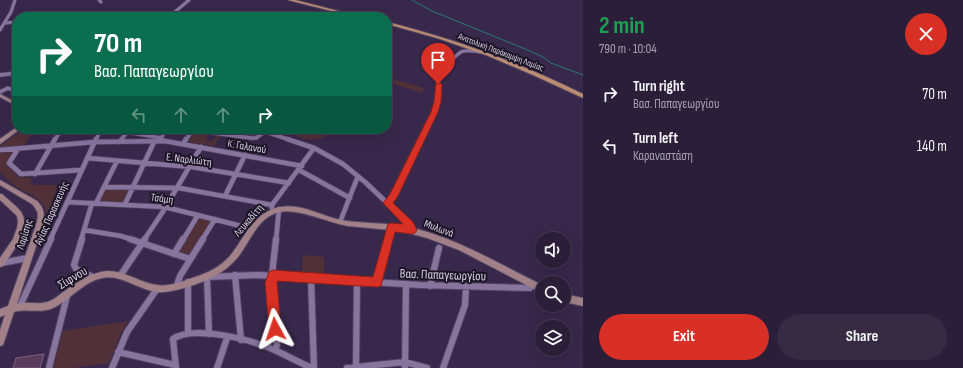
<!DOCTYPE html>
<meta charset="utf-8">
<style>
:root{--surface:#2a1e38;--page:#362b43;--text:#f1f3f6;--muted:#a5a2ae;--line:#463c53;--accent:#d93025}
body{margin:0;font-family:"Sofia Sans Condensed",sans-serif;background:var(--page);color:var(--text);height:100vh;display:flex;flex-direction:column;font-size:15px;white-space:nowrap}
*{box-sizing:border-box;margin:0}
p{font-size:13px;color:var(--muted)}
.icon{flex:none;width:22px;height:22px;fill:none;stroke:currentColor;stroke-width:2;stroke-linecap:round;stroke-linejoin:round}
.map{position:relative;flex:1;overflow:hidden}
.side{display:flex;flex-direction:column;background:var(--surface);width:380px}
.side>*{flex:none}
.top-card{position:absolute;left:12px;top:12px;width:380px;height:122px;border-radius:16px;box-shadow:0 4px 16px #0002,0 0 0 1px var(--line);background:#0b6e4f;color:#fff;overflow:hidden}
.tools{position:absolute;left:535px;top:232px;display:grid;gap:8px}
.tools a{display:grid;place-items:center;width:36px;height:36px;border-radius:50%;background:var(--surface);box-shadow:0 4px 16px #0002,0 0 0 1px var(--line);font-size:20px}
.pin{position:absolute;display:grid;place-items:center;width:34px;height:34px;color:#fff;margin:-41px -17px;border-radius:50% 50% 50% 0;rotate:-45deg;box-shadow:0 0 4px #0007}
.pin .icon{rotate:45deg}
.me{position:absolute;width:44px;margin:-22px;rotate:355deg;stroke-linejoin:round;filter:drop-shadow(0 0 3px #0008)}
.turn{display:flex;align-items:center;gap:14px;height:84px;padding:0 16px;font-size:18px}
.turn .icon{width:52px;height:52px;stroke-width:2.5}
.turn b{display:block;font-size:28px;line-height:34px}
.lanes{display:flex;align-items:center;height:38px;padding:0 16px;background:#0003;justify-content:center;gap:20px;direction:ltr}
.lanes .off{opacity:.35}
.round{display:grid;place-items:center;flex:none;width:42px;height:42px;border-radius:21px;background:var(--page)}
.head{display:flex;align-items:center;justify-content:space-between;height:68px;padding:0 16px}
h1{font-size:24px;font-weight:700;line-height:30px;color:#1e9e55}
.button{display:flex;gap:8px;margin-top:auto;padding:8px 16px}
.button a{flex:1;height:46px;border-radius:24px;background:var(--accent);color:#fff;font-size:16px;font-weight:700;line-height:46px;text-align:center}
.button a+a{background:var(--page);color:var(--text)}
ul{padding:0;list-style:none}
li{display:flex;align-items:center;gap:12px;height:52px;padding:0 16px}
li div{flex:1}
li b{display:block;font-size:15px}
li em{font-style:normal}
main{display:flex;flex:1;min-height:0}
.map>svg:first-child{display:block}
.green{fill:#523038}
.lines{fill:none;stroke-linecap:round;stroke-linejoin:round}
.stream{stroke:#247c72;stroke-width:1}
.building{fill:#593c5b;stroke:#7e5e80}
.street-far3-casing{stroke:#544563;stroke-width:4}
.street-far2-casing{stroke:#544563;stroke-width:5}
.street-far1-casing{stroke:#544563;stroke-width:6}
.street-casing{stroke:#544563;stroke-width:8}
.secondary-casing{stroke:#544563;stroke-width:2}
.primary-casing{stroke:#544563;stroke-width:2}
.street-far3{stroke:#87759e;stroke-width:3}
.street-far2{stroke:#87759e;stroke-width:3.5}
.street-far1{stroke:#87759e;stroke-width:4.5}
.street{stroke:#87759e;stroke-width:6}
.secondary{fill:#a18088;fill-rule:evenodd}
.primary{fill:#bb8b72;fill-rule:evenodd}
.route{fill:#d93025;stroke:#8d1f18}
.labels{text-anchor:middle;stroke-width:4;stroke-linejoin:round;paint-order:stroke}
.far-street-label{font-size:9px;fill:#d8cfe5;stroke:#1c1525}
.street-label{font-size:11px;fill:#d8cfe5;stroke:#1c1525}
.near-street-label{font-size:13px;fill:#d8cfe5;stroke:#1c1525}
</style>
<main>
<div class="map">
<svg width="583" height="368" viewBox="0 0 583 368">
<rect width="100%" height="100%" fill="#38284b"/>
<path class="green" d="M389,78L424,88L422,93L387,82Z
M24,129H30V136L23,147H0L4,143Z
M289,129H329L324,137C313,142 297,140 289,129Z
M195,132L209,134L206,140L213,141L217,135L220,136L214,146L188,142Z
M15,151L7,165L19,177L32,178L30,184L36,185H58L52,202V212L46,213C45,198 25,193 14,185C9,181 4,176 0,172V153Z
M105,187L131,188L125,202L98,201Z
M199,217L212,220L191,255L178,251Z
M303,255L324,257V274L302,273Z
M128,321L121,333L109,363L73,368H53L63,331Z"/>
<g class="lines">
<path class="stream" d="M412,0L432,11L530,51L543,57L551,63L583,75"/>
</g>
<path class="building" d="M44,354L40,368H13L16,358Z"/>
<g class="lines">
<defs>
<path id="street-far3" d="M99,0L101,2
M169,17L189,0
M5,23L17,22
M0,30L11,12L15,0
M450,62C463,48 463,50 481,52"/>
<path id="street-far2" d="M0,75L17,73
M0,92L8,88L17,92
M130,129L127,132L161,138
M195,129L206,132L251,138H256L264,132
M257,129L290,140
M55,140L61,129
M96,140L101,129
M121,140L127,132
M161,140L165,129
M186,140L193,129
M421,140L434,112L439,90L438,78L441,72L451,61"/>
<path id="street-far1" d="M287,139L314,148L343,164L365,182L405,220L412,230
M119,142L122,139
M183,144L186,139
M18,149L9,163L21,174L81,170
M0,150L94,142L165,141L302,166
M87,158L192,167L289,183
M299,170L350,198
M35,174L55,139
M104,187L179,188L272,205
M225,196L245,155
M67,202L165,207L241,226L251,230
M96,203L117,161
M387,203L394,196L421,139
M125,204L154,142
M272,208V205L314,148
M340,222L358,176
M84,230L121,236L133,240
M50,240L96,139
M81,240L92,203
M144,240L162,213L201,147
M183,240L198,215
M202,240L215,219
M276,240L279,209
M388,240L391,227"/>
<path id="street" d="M82,239L74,265L76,269L93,277
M130,239L190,259
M174,254L183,239
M1,263L28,258
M235,275L241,340
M120,276L145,239
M311,278L314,368
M188,282V332
M377,282L388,239
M177,285L180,276L203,239
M430,286L439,248
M20,306L51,239
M209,334L207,277L258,275L420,285L530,288L533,285
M275,350L277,345L271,283L276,239
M118,352L175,365
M356,367L357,281
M49,368L67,296
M112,368L127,332L157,289
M176,368L173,339C193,325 248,339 270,348C284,354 298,362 312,368
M217,368L227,338
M347,368L405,362L427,368
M405,368L406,284
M443,368L465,305L466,287"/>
<path id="secondary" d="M0,94L17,103V106L0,97Z
M17,127V129H20L19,130L0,144V139Z
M0,180L37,201C44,208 45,214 43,225L17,304C27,301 37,305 47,302C52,301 58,296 62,293C76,283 91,272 108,271C126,271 140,283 157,285C169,287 184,281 195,277C208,273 220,267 229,257C243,241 251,217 273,209C295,200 319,215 340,220C363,224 387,222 409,227C457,238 499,264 542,285V293L459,250L427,238L401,231L348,226C328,223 299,208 280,212C258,216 250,242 238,257C231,265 224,271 215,276C203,283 170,294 157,292C138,290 122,274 102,278C83,282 70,300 53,308C40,314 28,308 14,312L3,345L0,346V330L5,315L0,317V309L8,306L36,225C39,215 39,212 32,204L0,185Z
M0,194H2C8,200 16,205 21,212C32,228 12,253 3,266L0,267V258L13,239L17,228L18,222L17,216L14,213L0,200Z
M564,294L583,298V306L564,302Z"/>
<path id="primary" d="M288,0H295L362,17H355Z
M387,22C455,39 520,63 583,94V98L533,75L486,55L437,38L387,24Z"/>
</defs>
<use href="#street-far3" class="street-far3-casing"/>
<use href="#street-far2" class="street-far2-casing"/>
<use href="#street-far1" class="street-far1-casing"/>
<use href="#street" class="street-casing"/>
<use href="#secondary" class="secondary-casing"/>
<use href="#primary" class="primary-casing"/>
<use href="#street-far3" class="street-far3"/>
<use href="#street-far2" class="street-far2"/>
<use href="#street-far1" class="street-far1"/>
<use href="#street" class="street"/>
<use href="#secondary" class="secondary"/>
<use href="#primary" class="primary"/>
</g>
<path class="route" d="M436,82L442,84L441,102L438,112L398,196L393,203L413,222L417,230L415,233L412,234L395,232L381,286L377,287L277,281L281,329L279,334L275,335L271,334L269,329L265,283L269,272L273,270L373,277L388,224L391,223L403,224L383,203L390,194L431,112L434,102Z"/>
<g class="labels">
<g class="far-street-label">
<text transform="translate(501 52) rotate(21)" y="3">Ανατολική Παράκαμψη Λαμίας</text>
</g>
<g class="street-label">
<text transform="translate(247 146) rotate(10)" y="4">Κ. Γαλανού</text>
<text transform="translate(189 159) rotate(7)" y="4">Ε. Ναρλιώτη</text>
<text transform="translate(162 198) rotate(8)" y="4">Τσάμη</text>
<text transform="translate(51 213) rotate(-66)" y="4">Αγίας Παρασκευής</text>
<text transform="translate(248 220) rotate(-49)" y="4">Λευκαδίτη</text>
<text transform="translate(439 228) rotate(21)" y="4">Μυλωνά</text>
<text transform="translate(24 234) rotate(-73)" y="4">Λαρίσης</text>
</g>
<g class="near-street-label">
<text transform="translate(443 274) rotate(2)" y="5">Βασ. Παπαγεωργίου</text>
<text transform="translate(72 277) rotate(-31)" y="5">Σίφνου</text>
</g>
</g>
</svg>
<div class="tools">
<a><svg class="icon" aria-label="sound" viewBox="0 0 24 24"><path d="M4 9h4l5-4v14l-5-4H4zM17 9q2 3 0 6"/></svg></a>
<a><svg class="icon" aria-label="search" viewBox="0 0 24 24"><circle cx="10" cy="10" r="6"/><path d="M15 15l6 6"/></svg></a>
<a><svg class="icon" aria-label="layers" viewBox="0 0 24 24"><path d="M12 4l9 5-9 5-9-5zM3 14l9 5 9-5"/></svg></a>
</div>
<div class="pin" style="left:438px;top:84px;background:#d93025"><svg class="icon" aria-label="arrive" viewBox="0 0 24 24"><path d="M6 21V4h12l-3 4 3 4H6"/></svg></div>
<svg class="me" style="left:275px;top:329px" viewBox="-20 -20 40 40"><path d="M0-17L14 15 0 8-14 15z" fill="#d93025" stroke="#fff" stroke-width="4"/></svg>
<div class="top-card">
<div class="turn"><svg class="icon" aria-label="right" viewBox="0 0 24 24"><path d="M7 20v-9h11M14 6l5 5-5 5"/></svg><div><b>70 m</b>Βασ. Παπαγεωργίου</div></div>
<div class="lanes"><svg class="icon off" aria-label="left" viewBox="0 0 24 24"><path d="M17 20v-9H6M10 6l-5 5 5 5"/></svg><svg class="icon off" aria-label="ahead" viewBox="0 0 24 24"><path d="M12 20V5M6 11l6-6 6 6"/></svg><svg class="icon off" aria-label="ahead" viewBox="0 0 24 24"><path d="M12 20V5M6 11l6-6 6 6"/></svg><svg class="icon" aria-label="right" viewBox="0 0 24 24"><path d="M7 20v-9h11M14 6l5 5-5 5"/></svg></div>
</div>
</div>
<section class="side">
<div class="head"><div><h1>2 min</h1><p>790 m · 10:04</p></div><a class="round" style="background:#d93025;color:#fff"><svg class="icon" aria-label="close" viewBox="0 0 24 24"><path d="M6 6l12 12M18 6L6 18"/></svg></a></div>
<ul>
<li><svg class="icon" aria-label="right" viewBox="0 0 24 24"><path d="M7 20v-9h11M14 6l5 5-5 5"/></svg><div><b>Turn right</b><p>Βασ. Παπαγεωργίου</p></div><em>70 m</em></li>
<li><svg class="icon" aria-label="left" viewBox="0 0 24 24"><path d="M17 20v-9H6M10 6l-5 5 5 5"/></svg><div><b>Turn left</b><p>Καραναστάση</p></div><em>140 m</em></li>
</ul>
<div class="button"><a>Exit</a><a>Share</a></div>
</section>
</main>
